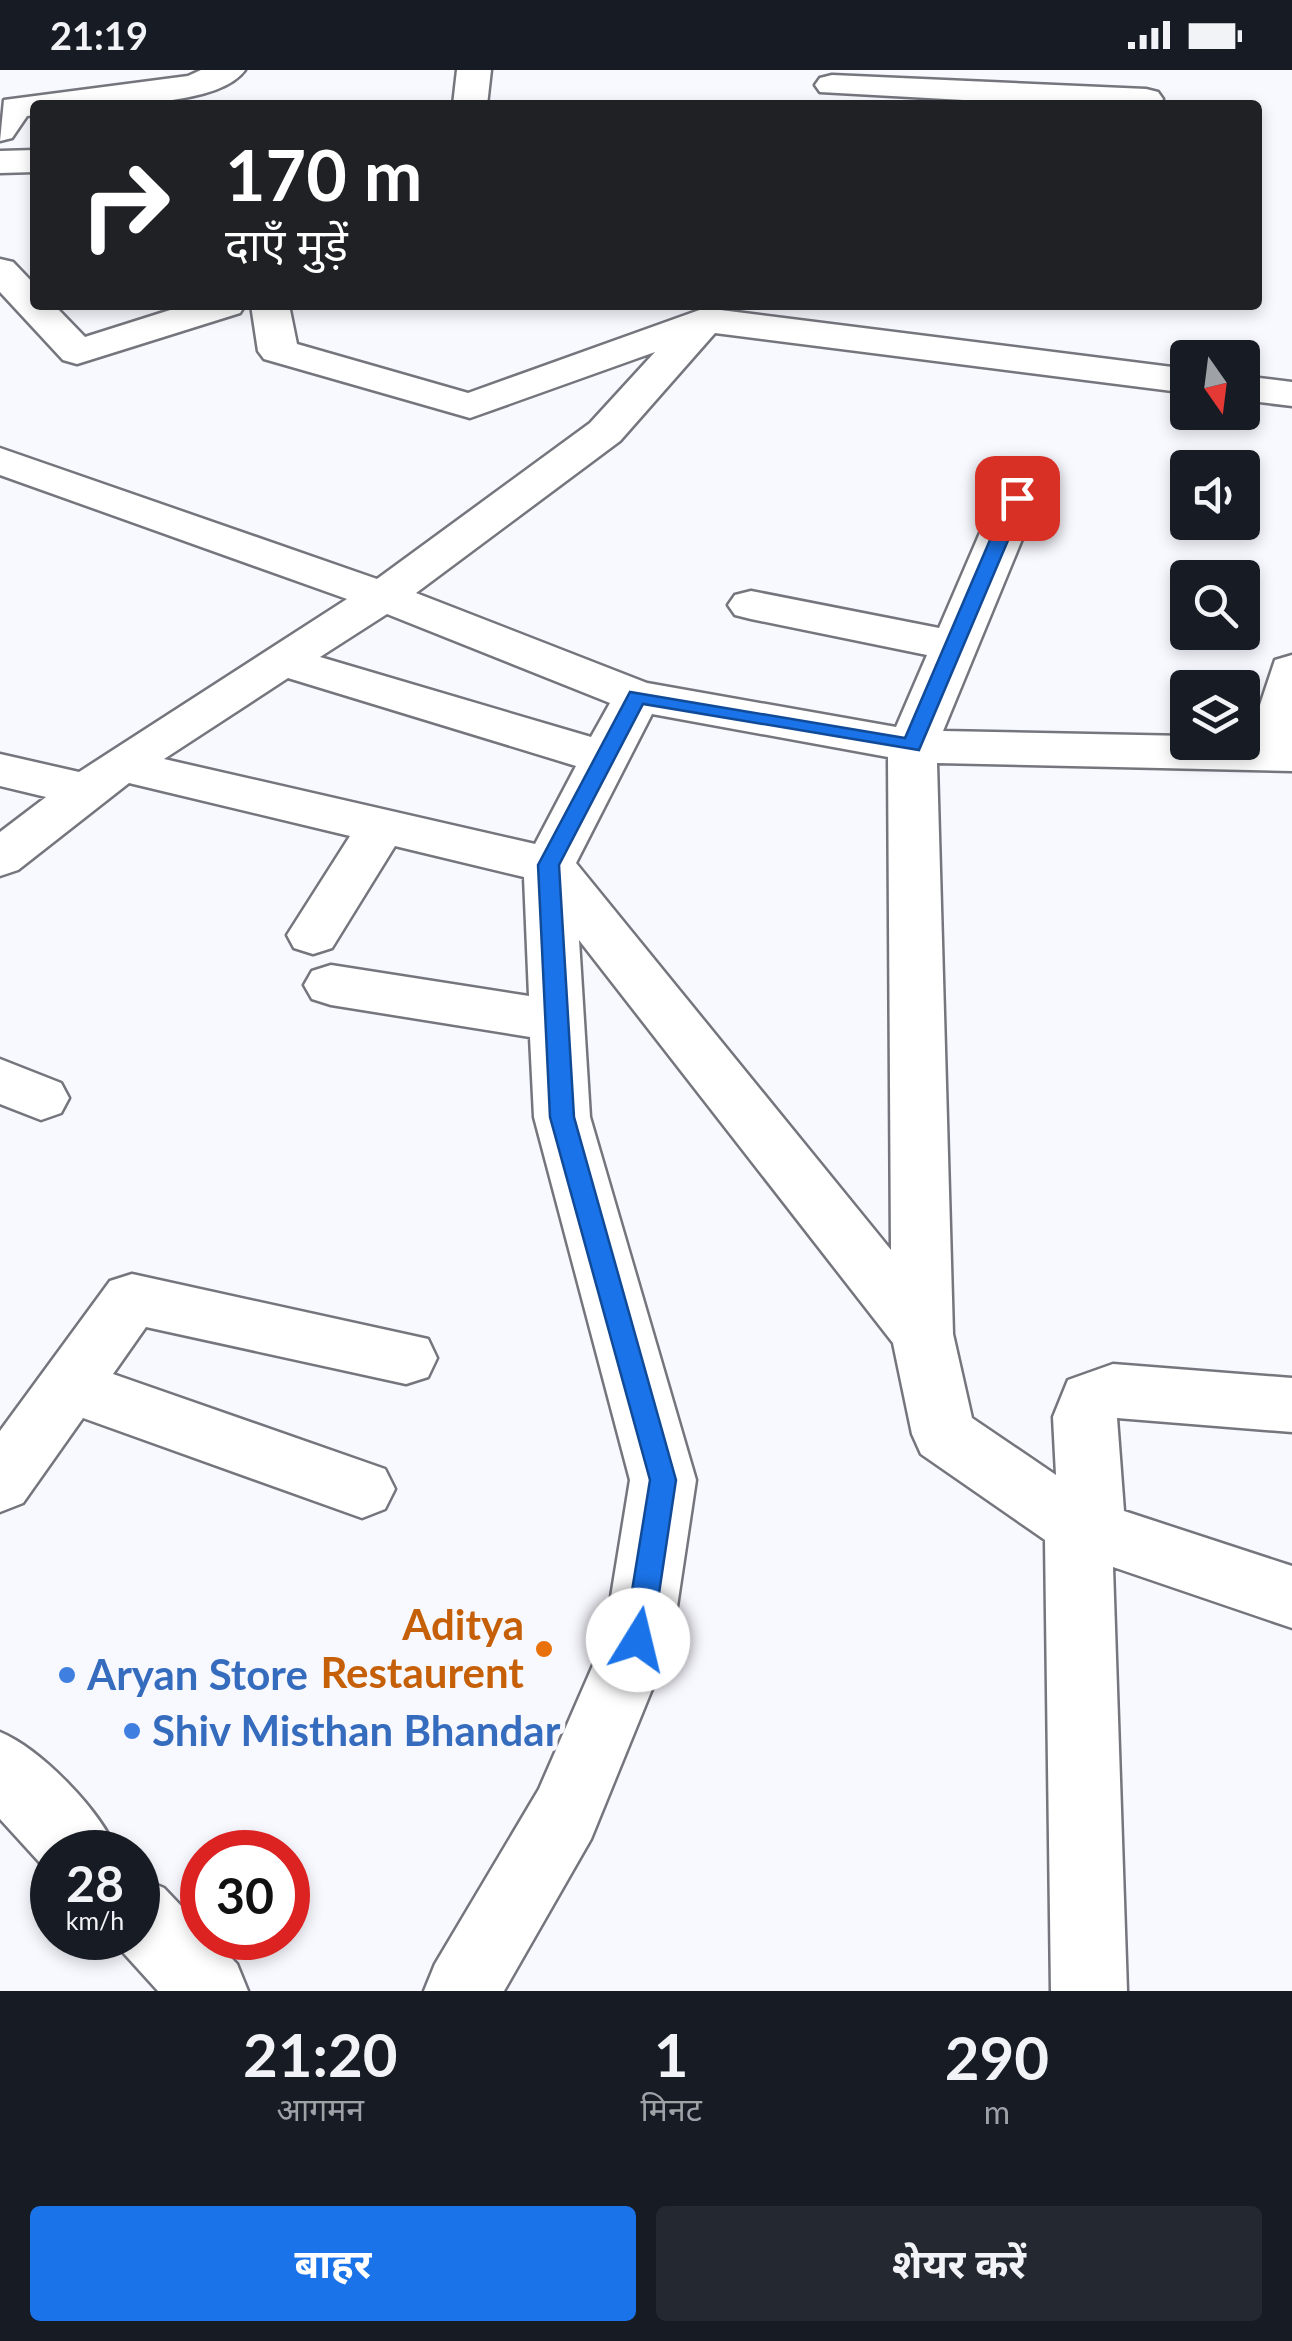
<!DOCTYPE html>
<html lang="hi">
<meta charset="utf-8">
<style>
:root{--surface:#171b24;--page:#242831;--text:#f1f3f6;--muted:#9ea1a6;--accent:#1a73e8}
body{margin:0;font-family:Lato,"Noto Sans Devanagari",sans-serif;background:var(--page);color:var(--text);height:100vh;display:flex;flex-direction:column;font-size:38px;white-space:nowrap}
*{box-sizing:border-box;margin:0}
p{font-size:32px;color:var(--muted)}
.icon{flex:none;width:55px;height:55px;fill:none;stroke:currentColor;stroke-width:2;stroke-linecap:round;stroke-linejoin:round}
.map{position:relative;height:1921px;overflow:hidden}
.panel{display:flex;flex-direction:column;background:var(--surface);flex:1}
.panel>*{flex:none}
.guide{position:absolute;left:30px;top:30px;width:1232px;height:210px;border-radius:10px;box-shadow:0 5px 15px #0003;background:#202124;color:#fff;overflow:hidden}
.needle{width:65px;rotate:166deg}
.buttons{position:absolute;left:1170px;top:270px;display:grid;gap:20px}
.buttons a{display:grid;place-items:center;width:90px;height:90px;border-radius:10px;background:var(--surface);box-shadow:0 5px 15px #0003;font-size:50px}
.speed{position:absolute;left:30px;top:1760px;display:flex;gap:20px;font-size:50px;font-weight:700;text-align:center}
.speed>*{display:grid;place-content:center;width:130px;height:130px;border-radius:50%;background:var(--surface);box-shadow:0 5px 15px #0003;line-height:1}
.speed small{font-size:25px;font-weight:400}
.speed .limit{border:15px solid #d22;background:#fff;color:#111}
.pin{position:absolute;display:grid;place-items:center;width:85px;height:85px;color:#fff;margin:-42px;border-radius:20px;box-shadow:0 5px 15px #0006}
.me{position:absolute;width:110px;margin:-55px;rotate:9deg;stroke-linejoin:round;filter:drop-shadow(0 0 8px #0008)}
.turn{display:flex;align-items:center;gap:35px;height:210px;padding:0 30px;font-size:45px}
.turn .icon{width:130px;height:130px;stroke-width:2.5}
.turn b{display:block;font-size:70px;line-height:85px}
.eta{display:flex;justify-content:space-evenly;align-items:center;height:170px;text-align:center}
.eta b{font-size:60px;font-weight:700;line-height:70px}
.action{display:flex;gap:20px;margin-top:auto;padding:20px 30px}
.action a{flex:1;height:115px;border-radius:10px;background:var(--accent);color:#fff;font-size:40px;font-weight:700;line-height:115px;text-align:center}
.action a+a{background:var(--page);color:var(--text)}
.status{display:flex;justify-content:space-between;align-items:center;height:70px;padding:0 50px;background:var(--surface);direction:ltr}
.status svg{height:28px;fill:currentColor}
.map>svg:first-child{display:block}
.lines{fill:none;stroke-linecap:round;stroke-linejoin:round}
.minor-casing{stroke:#75757e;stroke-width:5}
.minor{fill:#fff;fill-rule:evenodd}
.route{fill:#1a73e8;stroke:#114b97;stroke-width:2.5}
.food-dot{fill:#e8710a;stroke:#f8f8ff;stroke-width:4}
.shop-dot{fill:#3f7fe0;stroke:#f8f8ff;stroke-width:4}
.labels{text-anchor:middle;stroke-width:10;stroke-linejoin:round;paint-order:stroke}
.near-food-label{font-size:42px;font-weight:bold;fill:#c56008;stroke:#f8f8ff;text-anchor:end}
.near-shop-label{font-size:42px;font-weight:bold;fill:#366cbe;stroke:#f8f8ff;text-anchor:start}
</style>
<div class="status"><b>21:19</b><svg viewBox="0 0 49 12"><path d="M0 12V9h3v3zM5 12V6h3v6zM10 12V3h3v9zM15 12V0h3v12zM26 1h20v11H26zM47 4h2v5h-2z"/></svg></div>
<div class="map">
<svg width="1292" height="1921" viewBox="0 0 1292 1921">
<rect width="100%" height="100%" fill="#f8f8ff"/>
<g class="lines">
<defs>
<path id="minor" d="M201,0H245C216,41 82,35 35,35V45L27,46L12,68L0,71L4,30L188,6Z
M457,0H491L487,35H453Z
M832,5L1146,19L1158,22L1163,29L1159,35H1052L820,22L815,15L820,8Z
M35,80V102L0,103V81Z
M0,189L13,192L35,215V235H54L85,267L186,235H245L240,243L77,294L63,290L0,222Z
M251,235H289L297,274L468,323L705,238L1188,299V323L715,263L620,371L416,523L647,613L896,657L927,585L751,549L735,545L728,535L735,525L751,521L939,558L995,428L1002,419L1017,415L1032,419L1039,428L943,661L1188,666V672H1242V668H1249L1275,590L1292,585V701L937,693L953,1264L972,1348L1056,1405L1053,1347L1068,1310L1113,1294L1292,1308V1362L1117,1348L1124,1441L1292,1496V1558L1113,1497L1127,1921H1051L1045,1470L921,1384L912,1364L893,1273L579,870L590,1047L696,1410L672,1570L591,1769L504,1921H424L435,1894L539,1719L604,1570L630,1410L534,1047L530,967L331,935L312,929L304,915L312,901L331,895L529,926L524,807L395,776L332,878L313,884L294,878L287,865L350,766L129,713L18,800L0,806V762L46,727L0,716V684L79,702L347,529L0,405V378L377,509L590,353L655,282L470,348L264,289L258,281ZM387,544L610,633L591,667L320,587ZM288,608L576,696L535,774L164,689ZM652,644L888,687L891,1180L576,793Z
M1242,306L1292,312V336L1242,330Z
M0,989L61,1013L69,1028L61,1043L41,1050L0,1034Z
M132,1204L428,1269L437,1288L428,1307L406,1314L146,1257L113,1304L385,1399L395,1419L385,1439L362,1448L83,1348L23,1433L0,1442V1361L110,1211Z
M0,1662C41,1679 101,1741 117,1782H52V1806L0,1749Z
M138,1807L164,1818L202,1858V1868H212L237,1894L248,1921H158L110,1868H138Z"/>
</defs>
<use href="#minor" class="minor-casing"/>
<use href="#minor" class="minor"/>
</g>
<path class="route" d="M1017,423L1026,428L919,680L643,634L559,795L574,1047L676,1410L652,1570L648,1579L638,1583L628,1579L624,1570L650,1410L550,1047L538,795L630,622L905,668L1008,428Z"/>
<circle class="food-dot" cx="544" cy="1579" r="10"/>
<g class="shop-dot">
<circle cx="67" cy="1605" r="10"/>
<circle cx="132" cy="1661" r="10"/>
</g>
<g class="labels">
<g class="near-food-label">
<text x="524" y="1570">Aditya<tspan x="524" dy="48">Restaurent</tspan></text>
</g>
<g class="near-shop-label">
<text x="87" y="1620">Aryan Store</text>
<text x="152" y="1676">Shiv Misthan Bhandar</text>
</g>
</g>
</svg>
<div class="buttons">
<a><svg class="needle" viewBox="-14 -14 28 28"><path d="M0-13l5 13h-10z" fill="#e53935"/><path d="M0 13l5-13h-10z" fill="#9ea1a6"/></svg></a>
<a><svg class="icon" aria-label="sound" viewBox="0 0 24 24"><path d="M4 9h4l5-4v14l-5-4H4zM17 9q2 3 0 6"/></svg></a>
<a><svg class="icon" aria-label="search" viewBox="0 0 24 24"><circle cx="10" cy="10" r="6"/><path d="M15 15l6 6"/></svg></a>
<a><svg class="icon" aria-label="layers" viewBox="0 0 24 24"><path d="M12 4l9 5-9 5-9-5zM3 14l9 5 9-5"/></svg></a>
</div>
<div class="speed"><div>28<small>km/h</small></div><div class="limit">30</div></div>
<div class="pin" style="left:1017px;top:428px;background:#d93025"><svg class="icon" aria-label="arrive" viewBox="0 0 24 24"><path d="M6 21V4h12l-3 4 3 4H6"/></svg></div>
<svg class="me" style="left:638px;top:1570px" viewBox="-20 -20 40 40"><circle r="19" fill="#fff"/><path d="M0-13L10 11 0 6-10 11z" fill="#1a73e8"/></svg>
<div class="guide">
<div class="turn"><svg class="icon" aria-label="right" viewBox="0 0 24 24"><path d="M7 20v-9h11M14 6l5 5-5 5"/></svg><div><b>170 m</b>दाएँ मुड़ें</div></div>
</div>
</div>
<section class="panel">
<div class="eta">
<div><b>21:20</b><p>आगमन</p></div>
<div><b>1</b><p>मिनट</p></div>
<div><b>290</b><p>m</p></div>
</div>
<div class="action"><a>बाहर</a><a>शेयर करें</a></div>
</section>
